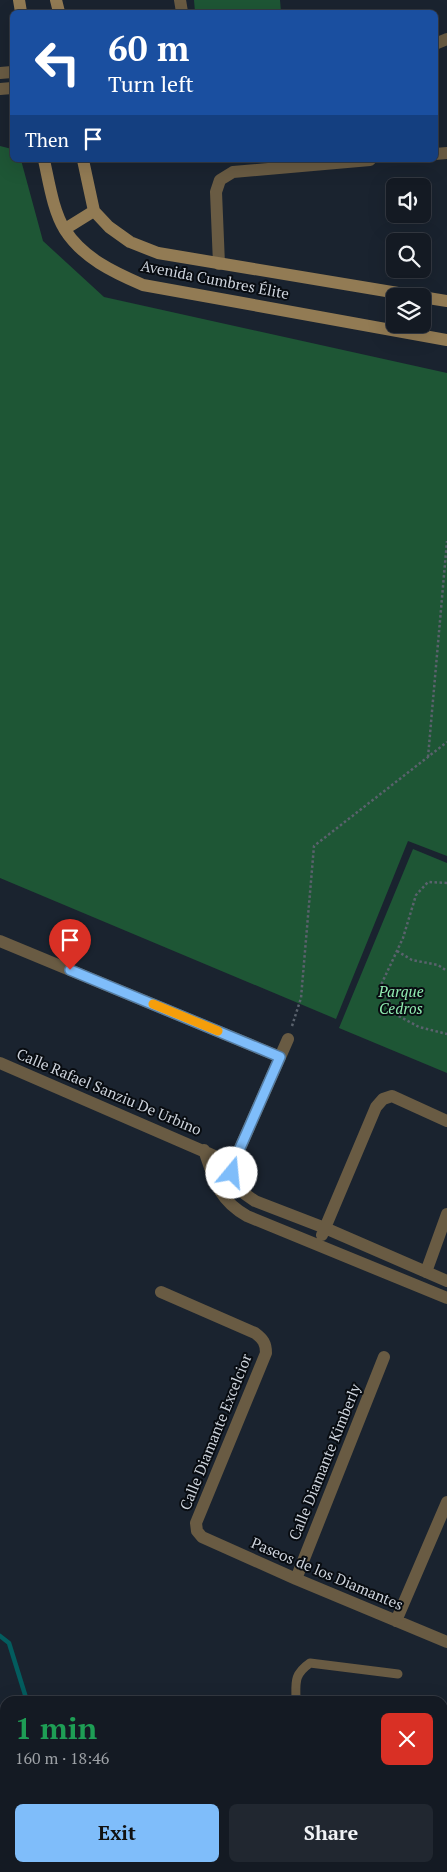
<!DOCTYPE html>
<meta charset="utf-8">
<style>
:root{--surface:#141a23;--page:#212730;--text:#f1f3f6;--muted:#9da1a6;--line:#333841;--accent:#7fbdfa}
body{margin:0;font-family:"PT Serif",serif;background:var(--page);color:var(--text);height:100vh;display:flex;flex-direction:column;font-size:19px;white-space:nowrap}
*{box-sizing:border-box;margin:0}
p{font-size:16px;color:var(--muted)}
.icon{flex:none;width:28px;height:28px;fill:none;stroke:currentColor;stroke-width:2;stroke-linecap:round;stroke-linejoin:round}
.map{position:relative;flex:1;overflow:hidden}
.panel{position:absolute;left:0px;top:1696px;width:448px;height:176px;display:flex;flex-direction:column;background:var(--surface);border-radius:15px 15px 0 0;box-shadow:0 5px 20px #0002,0 0 0 1px var(--line)}
.panel>*{flex:none}
.banner{position:absolute;left:10px;top:10px;width:428px;height:152px;border-radius:8px;box-shadow:0 5px 20px #0002,0 0 0 1px var(--line);background:#1a4fa0;color:#fff;overflow:hidden}
.fabs{position:absolute;left:386px;top:178px;display:grid;gap:10px}
.fabs a{display:grid;place-items:center;width:45px;height:45px;border-radius:8px;background:var(--surface);box-shadow:0 5px 20px #0002,0 0 0 1px var(--line);font-size:25px}
.pin{position:absolute;display:grid;place-items:center;width:42px;height:42px;color:#fff;margin:-51px -21px;border-radius:50% 50% 50% 0;rotate:-45deg;box-shadow:0 0 5px #0007}
.pin .icon{rotate:45deg}
.me{position:absolute;width:55px;margin:-28px;rotate:17deg;stroke-linejoin:round;filter:drop-shadow(0 0 4px #0008)}
.turn{display:flex;align-items:center;gap:18px;height:105px;padding:0 15px;font-size:22px}
.turn .icon{width:65px;height:65px;stroke-width:2.5}
.turn b{display:block;font-size:35px;line-height:42px}
.then{display:flex;align-items:center;height:48px;padding:0 15px;background:#0003;gap:10px;font-size:19px}
.round{display:grid;place-items:center;flex:none;width:52px;height:52px;border-radius:8px;background:var(--page)}
.headline{display:flex;align-items:center;justify-content:space-between;height:85px;padding:0 15px}
h1{font-size:30px;font-weight:800;line-height:38px;color:#1e9e55}
.primary-button{display:flex;gap:10px;margin-top:auto;padding:10px 15px}
.primary-button a{flex:1;height:58px;border-radius:8px;background:var(--accent);color:#111;font-size:20px;font-weight:800;line-height:58px;text-align:center}
.primary-button a+a{background:var(--page);color:var(--text)}
.map>svg:first-child{display:block}
.green{fill:#1e5635}
.lines{fill:none;stroke-linecap:round;stroke-linejoin:round}
.stream{stroke:#035c5e;stroke-width:4.5}
.path{stroke:#5a626d;stroke-width:2.5;stroke-dasharray:2.5 2.5;stroke-linecap:butt}
.lane{stroke:#695b43;stroke-width:9}
.street{stroke:#695b43;stroke-width:12}
.secondary{stroke:#927b54;stroke-width:12}
.route-casing{stroke:#537ba2;stroke-width:12}
.route{stroke:#7fbdfa;stroke-width:9}
.slow{stroke:#f59e0b;stroke-width:9}
.labels{text-anchor:middle;stroke-width:4;stroke-linejoin:round;paint-order:stroke}
.street-label{font-size:15px;fill:#cdd3dc;stroke:#080c11}
.park-label{font-size:15px;font-style:italic;fill:#91ecb1;stroke:#080c11}
</style>
<div class="map">
<svg width="447" height="1872" viewBox="0 0 447 1872">
<rect width="100%" height="100%" fill="#1a232f"/>
<path class="green" d="M194,0H280L281,12H195Z
M0,146L12,149V160H21L43,241L104,297L447,373V856L408,841L336,1019L0,878Z
M413,849L447,863V1073L339,1028Z"/>
<g class="lines">
<path class="stream" d="M0,1636L9,1643L27,1701"/>
<path class="path" d="M428,757L447,541
M447,883L428,882L416,895L403,938L381,985L395,1014L419,1027L447,1034
M397,951L412,960L438,965L447,971
M292,1026L301,998L314,846L447,742"/>
<path class="lane" d="M296,1701C296,1683 293,1675 310,1663L398,1674"/>
<path class="street" d="M180,0L182,12
M435,44L447,39
M0,73L12,72
M0,89L12,88
M435,154L447,153
M219,264L216,192L220,180L233,172L370,160
M0,941L280,1057
M288,1039L233,1164L232,1173L237,1184L245,1194L255,1201L325,1228L447,1281
M0,1063L233,1164
M204,1150C214,1179 218,1200 247,1216L447,1298
M322,1235L376,1107L383,1099L392,1096L447,1121
M426,1272L447,1214
M161,1292L255,1333C263,1339 266,1343 266,1353L196,1523L197,1531L202,1537L296,1579L447,1642
M296,1579L384,1357
M396,1621L447,1502"/>
<path class="secondary" d="M19,0L21,12
M56,0L59,12
M44,160C49,182 53,211 65,230C83,258 113,272 143,285L447,340
M83,160L94,211L109,227L130,242L158,253L416,296
M65,229L94,211
M422,297L447,301
M442,1832L447,1831
M0,1871L34,1868"/>
</g>
<g class="lines">
<defs>
<path id="route" d="M70,970L280,1057L233,1164L232,1173"/>
</defs>
<use href="#route" class="route-casing"/>
<use href="#route" class="route"/>
<path class="slow" d="M153,1004L218,1031"/>
</g>
<g class="labels">
<g class="street-label">
<text transform="translate(215 280) rotate(11)" y="5">Avenida Cumbres Élite</text>
<text transform="translate(109 1092) rotate(23)" y="5">Calle Rafael Sanziu De Urbino</text>
<text transform="translate(216 1432) rotate(-68)" y="5">Calle Diamante Excelcior</text>
<text transform="translate(325 1462) rotate(-68)" y="5">Calle Diamante Kimberly</text>
<text transform="translate(327 1574) rotate(23)" y="5">Paseos de los Diamantes</text>
</g>
<g class="park-label">
<text x="401" y="997">Parque<tspan x="401" dy="17">Cedros</tspan></text>
</g>
</g>
</svg>
<div class="fabs">
<a><svg class="icon" aria-label="sound" viewBox="0 0 24 24"><path d="M4 9h4l5-4v14l-5-4H4zM17 9q2 3 0 6"/></svg></a>
<a><svg class="icon" aria-label="search" viewBox="0 0 24 24"><circle cx="10" cy="10" r="6"/><path d="M15 15l6 6"/></svg></a>
<a><svg class="icon" aria-label="layers" viewBox="0 0 24 24"><path d="M12 4l9 5-9 5-9-5zM3 14l9 5 9-5"/></svg></a>
</div>
<div class="pin" style="left:70px;top:970px;background:#d93025"><svg class="icon" aria-label="arrive" viewBox="0 0 24 24"><path d="M6 21V4h12l-3 4 3 4H6"/></svg></div>
<svg class="me" style="left:232px;top:1173px" viewBox="-20 -20 40 40"><circle r="19" fill="#fff"/><path d="M0-13L10 11 0 6-10 11z" fill="#7fbdfa"/></svg>
<div class="banner">
<div class="turn"><svg class="icon" aria-label="left" viewBox="0 0 24 24"><path d="M17 20v-9H6M10 6l-5 5 5 5"/></svg><div><b>60 m</b>Turn left</div></div>
<div class="then">Then<svg class="icon" aria-label="arrive" viewBox="0 0 24 24"><path d="M6 21V4h12l-3 4 3 4H6"/></svg></div>
</div>
<section class="panel">
<div class="headline"><div><h1>1 min</h1><p>160 m · 18:46</p></div><a class="round" style="background:#d93025;color:#fff"><svg class="icon" aria-label="close" viewBox="0 0 24 24"><path d="M6 6l12 12M18 6L6 18"/></svg></a></div>
<div class="primary-button"><a>Exit</a><a>Share</a></div>
</section>
</div>
